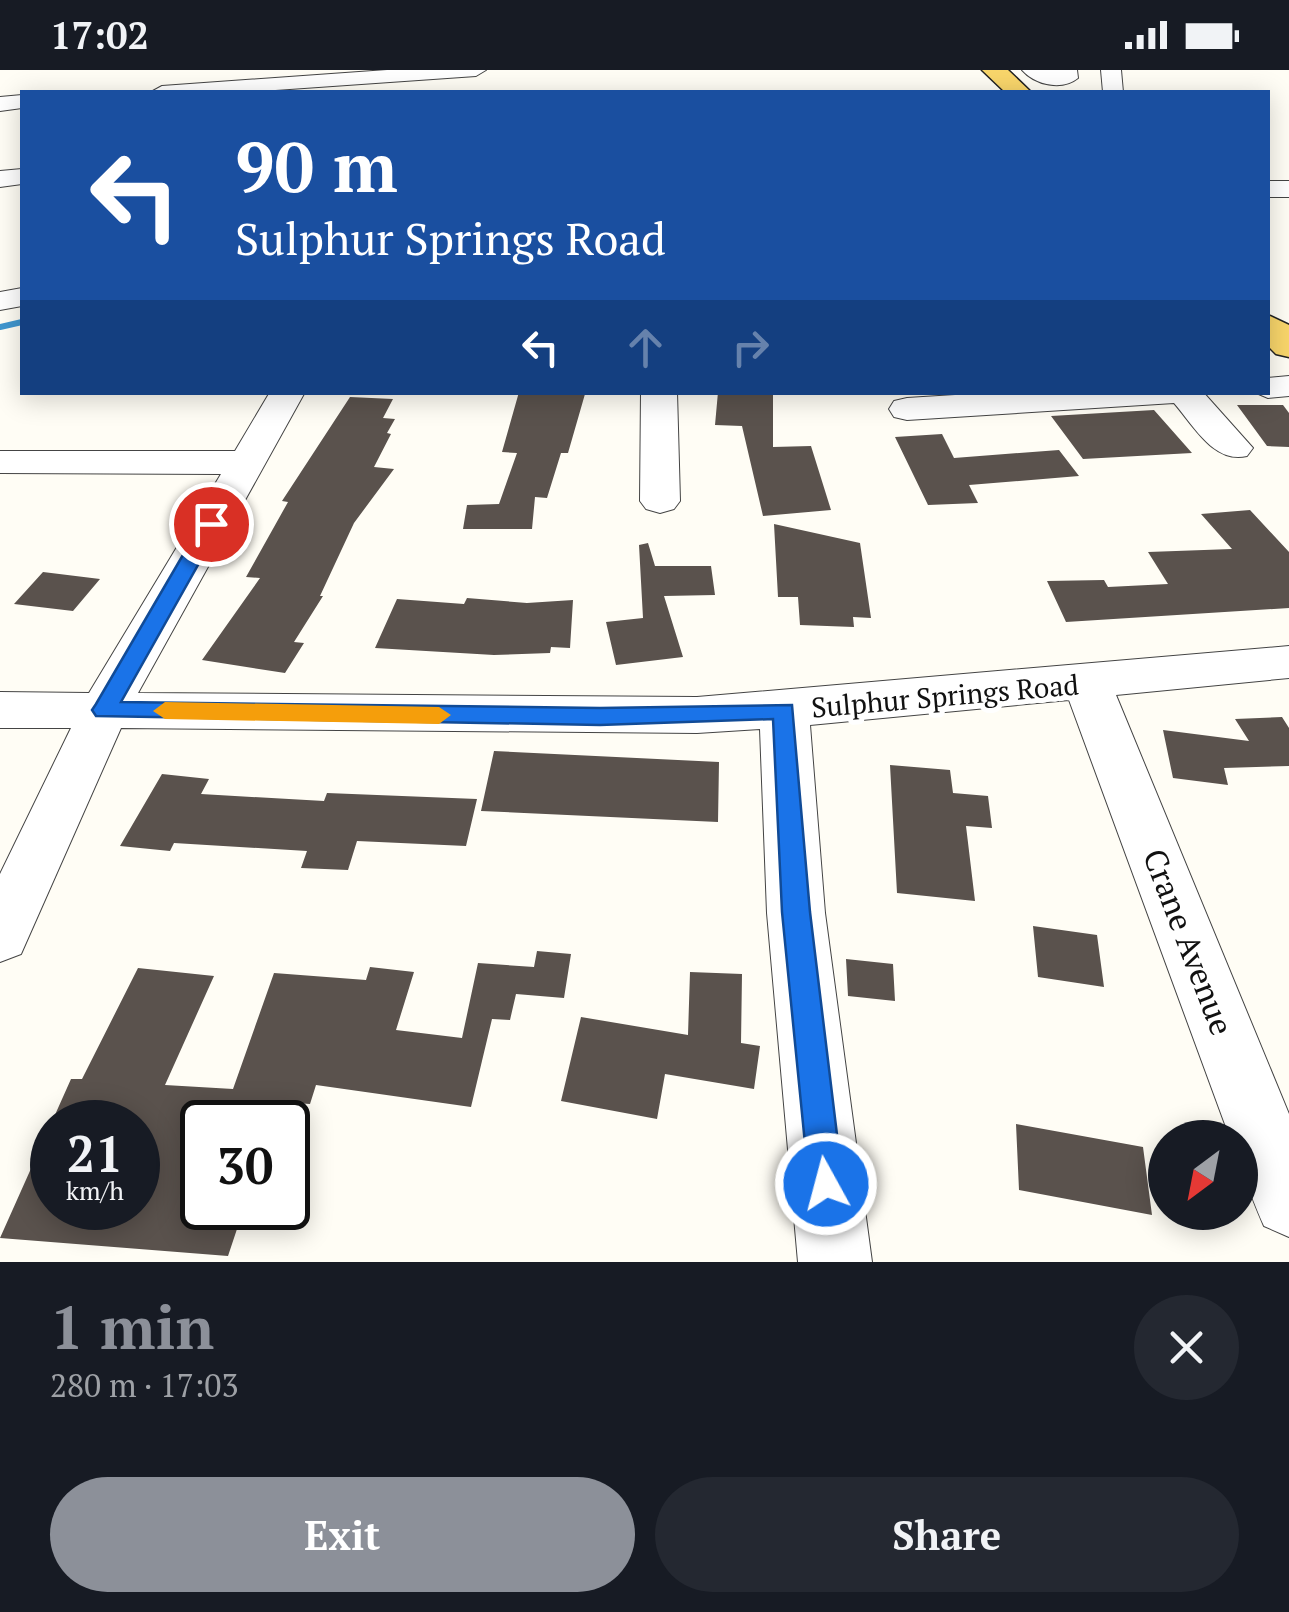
<!DOCTYPE html>
<meta charset="utf-8">
<style>
:root{--surface:#171b24;--page:#242831;--text:#f1f3f6;--muted:#9ea1a6;--accent:#8c9099}
body{margin:0;font-family:"PT Serif",serif;background:var(--page);color:var(--text);height:100vh;display:flex;flex-direction:column;font-size:38px;white-space:nowrap}
*{box-sizing:border-box;margin:0}
p{font-size:32px;color:var(--muted)}
.icon{flex:none;width:55px;height:55px;fill:none;stroke:currentColor;stroke-width:2;stroke-linecap:round;stroke-linejoin:round}
.map{position:relative;height:1192px;overflow:hidden}
.sheet{display:flex;flex-direction:column;background:var(--surface);flex:1}
.sheet>*{flex:none}
.hud{position:absolute;left:20px;top:20px;width:1250px;height:305px;border-radius:0px;box-shadow:0 5px 25px #0003;background:#1a4fa0;color:#fff;overflow:hidden}
.needle{width:65px;rotate:212deg}
.tools{position:absolute;left:1148px;top:1050px;display:grid;gap:20px}
.tools a{display:grid;place-items:center;width:110px;height:110px;border-radius:50%;background:var(--surface);box-shadow:0 5px 25px #0003;font-size:50px}
.speed{position:absolute;left:30px;top:1030px;display:flex;gap:20px;font-size:50px;font-weight:700;text-align:center}
.speed>*{display:grid;place-content:center;width:130px;height:130px;border-radius:50%;background:var(--surface);box-shadow:0 5px 25px #0003;line-height:1}
.speed small{font-size:25px;font-weight:400}
.speed .limit{border:5px solid #111;border-radius:15px;background:#fff;color:#111}
.pin{position:absolute;display:grid;place-items:center;width:85px;height:85px;color:#fff;margin:-42px;border:5px solid #fff;border-radius:50%;box-shadow:0 2px 10px #0007}
.me{position:absolute;width:110px;margin:-55px;rotate:353deg;stroke-linejoin:round;filter:drop-shadow(0 0 8px #0008)}
.turn{display:flex;align-items:center;gap:35px;height:210px;padding:0 50px;font-size:45px}
.turn .icon{width:130px;height:130px;stroke-width:2.5}
.turn b{display:block;font-size:70px;line-height:85px}
.lanes{display:flex;align-items:center;height:95px;padding:0 50px;background:#0003;justify-content:center;gap:50px;direction:ltr}
.lanes .off{opacity:.35}
.round{display:grid;place-items:center;flex:none;width:105px;height:105px;border-radius:52px;background:var(--page)}
.headline{display:flex;align-items:center;justify-content:space-between;height:170px;padding:0 50px}
h1{font-size:60px;font-weight:700;line-height:75px;color:var(--accent)}
.button{display:flex;gap:20px;margin-top:auto;padding:20px 50px}
.button a{flex:1;height:115px;border-radius:60px;background:var(--accent);color:#fff;font-size:40px;font-weight:700;line-height:115px;text-align:center}
.button a+a{background:var(--page);color:var(--text)}
.status{display:flex;justify-content:space-between;align-items:center;height:70px;padding:0 50px;background:var(--surface);direction:ltr}
.status svg{height:28px;fill:currentColor}
.map>svg:first-child{display:block}
.lines{fill:none;stroke-linecap:round;stroke-linejoin:round}
.stream{stroke:#3f96cf;stroke-width:6}
.building{fill:#5a524d;fill-rule:evenodd}
.minor-casing{stroke:#444;stroke-width:2}
.major-casing{stroke:#222;stroke-width:3}
.minor{fill:#fff;fill-rule:evenodd}
.major{fill:#f9d66b;fill-rule:evenodd}
.route{fill:#1a73e8;stroke:#114b97;stroke-width:2.5}
.slow{fill:#f59e0b}
.labels{text-anchor:middle;stroke-width:10;stroke-linejoin:round;paint-order:stroke}
.street-label{font-size:28px;fill:#111;stroke:#fff}
.near-street-label{font-size:32px;fill:#111;stroke:#fff}
</style>
<div class="status"><b>17:02</b><svg viewBox="0 0 49 12"><path d="M0 12V9h3v3zM5 12V6h3v6zM10 12V3h3v9zM15 12V0h3v12zM26 1h20v11H26zM47 4h2v5h-2z"/></svg></div>
<div class="map">
<svg width="1289" height="1192" viewBox="0 0 1289 1192">
<rect width="100%" height="100%" fill="#fffdf5"/>
<g class="lines">
<path class="stream" d="M0,257L22,252"/>
</g>
<path class="building" d="M519,322L585,324L568,383H561L547,428L535,427L532,459H463L467,435L499,434L517,383L502,382Z
M718,322H773V377L811,376L831,440L763,446L742,356L715,355Z
M350,327L393,329L383,348L395,349L387,363L391,364L374,397L394,399L354,453L320,526H323L294,572L304,573L285,603L202,590L260,508L246,507L288,432L282,431Z
M1237,335H1283L1289,343V377L1267,376Z
M1154,340L1192,383L1083,389L1051,346Z
M942,364L954,388L1059,380L1079,406L969,415L978,433L928,435L895,367Z
M1250,440L1289,482V538L1066,552L1047,511L1104,510L1108,517L1168,514L1148,482L1232,479L1201,444Z
M774,454L860,473L871,548L853,547L854,557L800,555L798,527H778Z
M648,473L655,496H711L715,525L664,526L683,587L616,595L606,552L643,548L639,475Z
M43,502L100,509L73,541L14,534Z
M467,528L527,533L573,530L570,578L551,577L550,583L494,585L375,578L397,529L464,534Z
M1282,647L1289,658V696L1224,698L1228,715L1173,708L1163,660L1249,671L1235,649Z
M494,681L719,692L718,752L481,741Z
M890,695L950,700L953,723L988,726L992,758L966,756L975,831L897,823Z
M162,704L209,709L201,724L324,731L327,723L477,729L466,776L357,771L348,800L301,798L307,781L174,773L170,781L120,776Z
M1033,856L1097,865L1104,917L1038,907Z
M537,881L571,884L564,928L516,924L510,950L492,949L471,1037L316,1015L310,1034L278,1032L271,1052H202V1138H244L228,1186L0,1168L71,1009H82L138,898L214,906L165,1015L233,1019L274,903L366,910L370,897L414,902L396,960L462,968L478,893L534,897ZM52,1052H138V1138H52Z
M846,889L893,894L895,931L848,926Z
M690,902L742,904L741,973L760,976L754,1019L665,1004L657,1049L561,1031L581,947L688,965Z
M1016,1054L1143,1077L1152,1145L1019,1120Z"/>
<g class="lines">
<defs>
<path id="minor" d="M387,0H486L476,6L245,22H151L162,16Z
M1022,0H1077L1078,8C1062,21 1035,15 1022,0Z
M1101,0H1121L1123,22H1103Z
M22,25V38L0,41V27Z
M22,99V114L0,117V101Z
M1268,111H1289V127H1268Z
M22,218V236L0,240V222Z
M1289,306V326L1268,328L1254,322H1268V308Z
M270,322H305L138,623L697,627L1289,576V608L1116,625L1289,1044V1167L1264,1156C1251,1126 1240,1100 1240,1068H1230L1069,630L810,655L825,843L872,1192H798L767,843L760,659L697,663L121,658L21,884L0,892V804L71,658H0V622L89,623L221,404L0,403V381H235Z
M641,322H677L680,431L674,439L660,443L646,439L640,431Z
M1003,322H1203L1253,378L1247,386C1214,394 1194,356 1174,333L907,350L894,347L889,339L894,331L907,328Z"/>
<path id="major" d="M982,0H1008L1031,22H1005Z
M1268,245L1289,255V287L1276,284L1268,276Z"/>
</defs>
<use href="#minor" class="minor-casing"/>
<use href="#major" class="major-casing"/>
<use href="#minor" class="minor"/>
<use href="#major" class="major"/>
</g>
<path class="route" d="M211,449L221,454L121,632L600,638L792,635L810,842L843,1114L838,1126L826,1131L814,1126L809,1114L782,842L773,649L600,655L96,646L92,640L96,634L201,454Z"/>
<path class="slow" d="M165,632L439,637L451,645L439,654L165,649L153,641Z"/>
<g class="labels">
<g class="street-label">
<text transform="translate(945 626) rotate(-5)" y="10">Sulphur Springs Road</text>
</g>
<g class="near-street-label">
<text transform="translate(1188 872) rotate(69)" y="11">Crane Avenue</text>
</g>
</g>
</svg>
<div class="tools">
<a><svg class="needle" viewBox="-14 -14 28 28"><path d="M0-13l5 13h-10z" fill="#e53935"/><path d="M0 13l5-13h-10z" fill="#9ea1a6"/></svg></a>
</div>
<div class="speed"><div>21<small>km/h</small></div><div class="limit">30</div></div>
<div class="pin" style="left:211px;top:454px;background:#d93025"><svg class="icon" aria-label="arrive" viewBox="0 0 24 24"><path d="M6 21V4h12l-3 4 3 4H6"/></svg></div>
<svg class="me" style="left:826px;top:1114px" viewBox="-20 -20 40 40"><circle r="17" fill="#1a73e8" stroke="#fff" stroke-width="3"/><path d="M0-11L8 9 0 5-8 9z" fill="#fff"/></svg>
<div class="hud">
<div class="turn"><svg class="icon" aria-label="left" viewBox="0 0 24 24"><path d="M17 20v-9H6M10 6l-5 5 5 5"/></svg><div><b>90 m</b>Sulphur Springs Road</div></div>
<div class="lanes"><svg class="icon" aria-label="left" viewBox="0 0 24 24"><path d="M17 20v-9H6M10 6l-5 5 5 5"/></svg><svg class="icon off" aria-label="ahead" viewBox="0 0 24 24"><path d="M12 20V5M6 11l6-6 6 6"/></svg><svg class="icon off" aria-label="right" viewBox="0 0 24 24"><path d="M7 20v-9h11M14 6l5 5-5 5"/></svg></div>
</div>
</div>
<section class="sheet">
<div class="headline"><div><h1>1 min</h1><p>280 m · 17:03</p></div><a class="round"><svg class="icon" aria-label="close" viewBox="0 0 24 24"><path d="M6 6l12 12M18 6L6 18"/></svg></a></div>
<div class="button"><a>Exit</a><a>Share</a></div>
</section>
